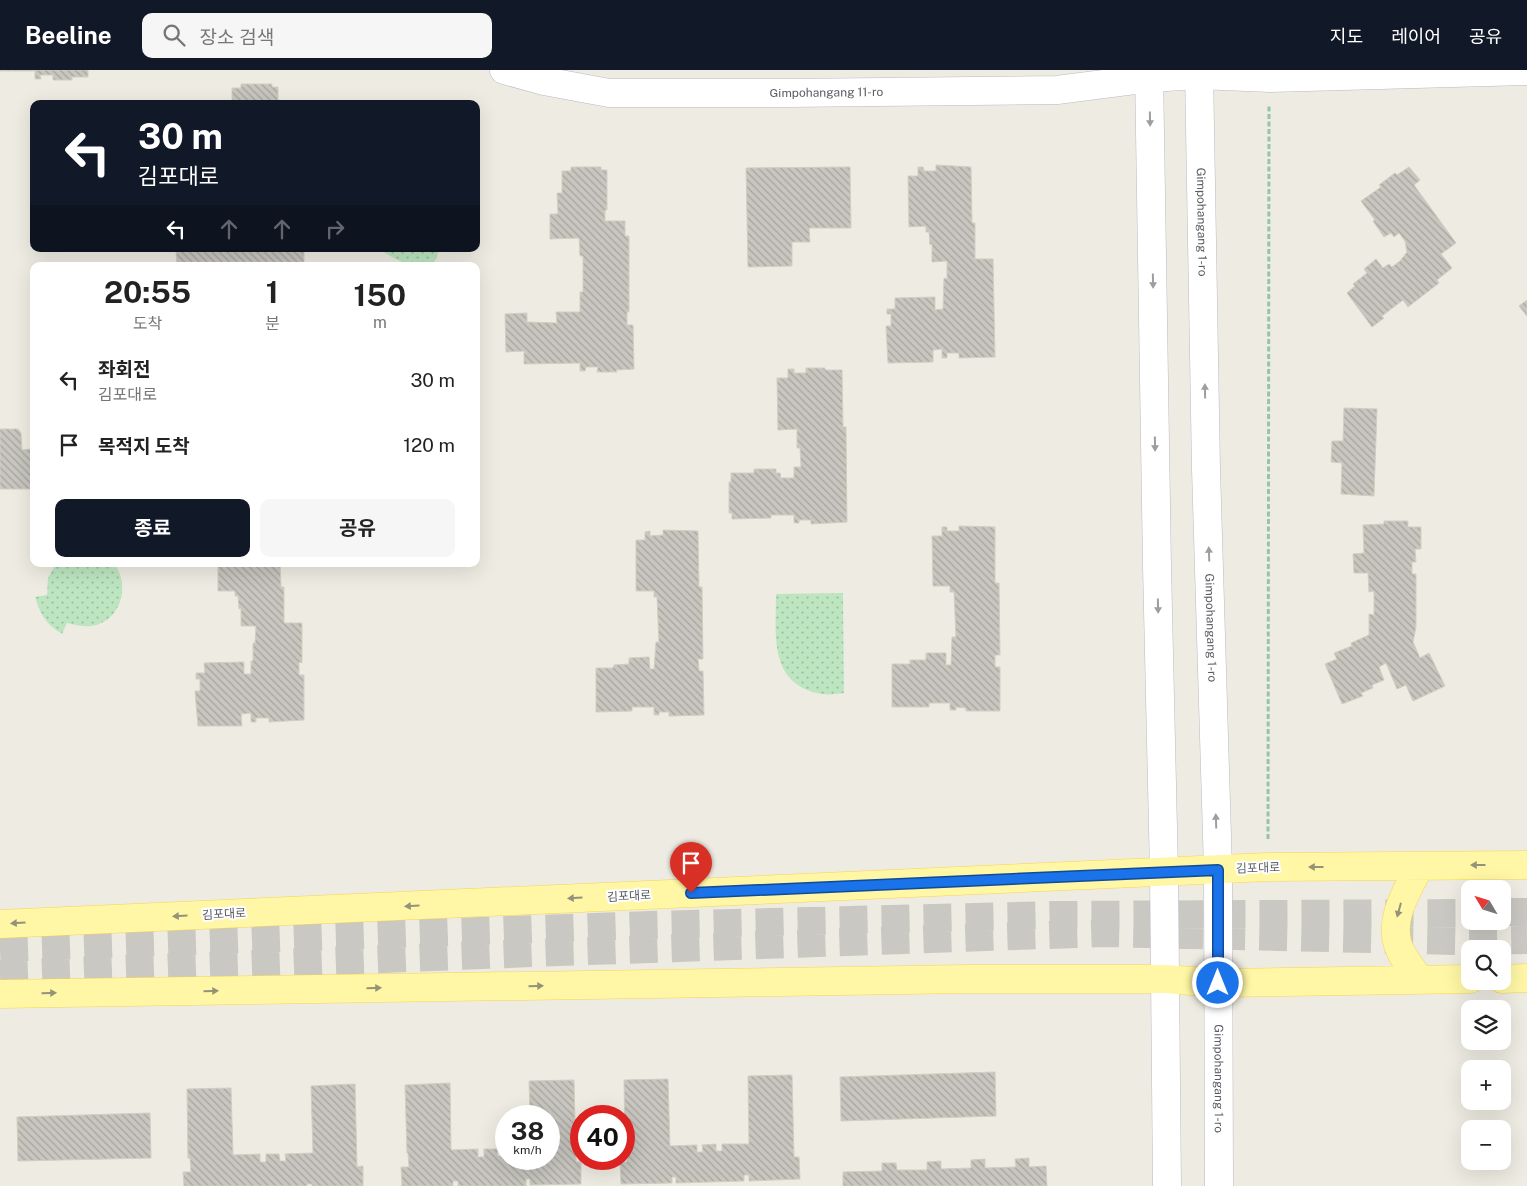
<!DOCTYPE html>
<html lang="ko">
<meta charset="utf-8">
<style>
:root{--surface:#fff;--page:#f6f6f6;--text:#222;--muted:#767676;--accent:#111827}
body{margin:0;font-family:"Public Sans","Noto Sans KR",sans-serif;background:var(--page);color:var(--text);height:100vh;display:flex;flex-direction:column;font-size:19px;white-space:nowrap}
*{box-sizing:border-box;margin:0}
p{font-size:16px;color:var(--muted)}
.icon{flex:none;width:28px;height:28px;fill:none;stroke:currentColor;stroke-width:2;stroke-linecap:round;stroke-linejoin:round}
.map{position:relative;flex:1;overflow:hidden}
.panel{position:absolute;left:30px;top:192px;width:450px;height:305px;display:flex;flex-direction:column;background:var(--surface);border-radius:10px;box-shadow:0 5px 20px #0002}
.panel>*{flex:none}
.hud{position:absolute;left:30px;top:30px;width:450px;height:152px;border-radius:10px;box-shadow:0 5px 20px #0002;background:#111827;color:#fff;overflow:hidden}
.needle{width:32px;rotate:308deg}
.buttons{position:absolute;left:1461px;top:810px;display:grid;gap:10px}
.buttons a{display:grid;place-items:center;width:50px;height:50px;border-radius:10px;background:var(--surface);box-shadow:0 5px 20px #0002;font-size:25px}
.speed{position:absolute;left:495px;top:1035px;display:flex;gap:10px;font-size:25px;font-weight:700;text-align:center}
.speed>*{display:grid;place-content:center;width:65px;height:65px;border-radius:50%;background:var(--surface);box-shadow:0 5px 20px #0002;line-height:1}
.speed small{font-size:12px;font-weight:400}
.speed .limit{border:8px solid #d22;background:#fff;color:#111}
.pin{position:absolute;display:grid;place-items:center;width:42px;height:42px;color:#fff;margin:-51px -21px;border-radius:50% 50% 50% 0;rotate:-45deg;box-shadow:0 0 5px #0007}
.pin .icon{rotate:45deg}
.me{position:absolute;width:55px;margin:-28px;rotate:0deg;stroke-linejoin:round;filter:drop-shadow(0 0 4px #0008)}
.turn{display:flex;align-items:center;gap:18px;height:105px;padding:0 25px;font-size:22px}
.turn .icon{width:65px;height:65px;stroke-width:2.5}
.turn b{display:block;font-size:35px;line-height:42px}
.lanes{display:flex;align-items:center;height:48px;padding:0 25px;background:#0003;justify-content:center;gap:25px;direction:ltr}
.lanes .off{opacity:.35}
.eta{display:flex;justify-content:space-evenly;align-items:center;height:85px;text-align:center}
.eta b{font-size:30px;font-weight:700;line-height:35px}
.action{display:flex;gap:10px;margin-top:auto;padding:10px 25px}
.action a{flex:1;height:58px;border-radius:10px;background:var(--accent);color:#fff;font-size:20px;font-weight:700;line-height:58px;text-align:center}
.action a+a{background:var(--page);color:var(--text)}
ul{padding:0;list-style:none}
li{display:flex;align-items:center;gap:15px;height:65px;padding:0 25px}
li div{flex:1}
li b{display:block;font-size:19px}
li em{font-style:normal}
header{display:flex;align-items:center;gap:30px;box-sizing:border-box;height:70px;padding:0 25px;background:var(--accent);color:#fff}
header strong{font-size:24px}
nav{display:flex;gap:28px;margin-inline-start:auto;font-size:18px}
.search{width:350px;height:45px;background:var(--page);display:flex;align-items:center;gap:12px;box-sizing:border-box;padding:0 18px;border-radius:10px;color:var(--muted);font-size:19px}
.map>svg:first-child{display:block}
.grass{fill:url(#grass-dots)}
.building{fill:url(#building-back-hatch);stroke:#d2cec0}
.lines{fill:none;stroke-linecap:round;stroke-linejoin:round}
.primary-tunnel{stroke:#c9c8c2;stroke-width:28;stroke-dasharray:28 14;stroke-linecap:butt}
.secondary-casing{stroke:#b7bac1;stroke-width:29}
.primary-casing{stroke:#f5d453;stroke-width:29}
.path{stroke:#95c5a6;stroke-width:3;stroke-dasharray:5 2.5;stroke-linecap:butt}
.secondary{stroke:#fff;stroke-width:28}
.primary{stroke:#fff7a5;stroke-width:28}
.oneway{fill:#9c9ea1}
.oneway2{fill:#94937a}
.route-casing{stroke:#114b97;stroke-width:12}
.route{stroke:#1a73e8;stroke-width:9}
.labels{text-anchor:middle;stroke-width:4;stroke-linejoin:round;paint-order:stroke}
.street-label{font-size:12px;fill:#5a5d63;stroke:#fff}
</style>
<header>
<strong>Beeline</strong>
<div class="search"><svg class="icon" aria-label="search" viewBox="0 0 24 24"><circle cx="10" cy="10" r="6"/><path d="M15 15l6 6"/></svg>장소 검색</div>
<nav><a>지도</a><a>레이어</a><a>공유</a></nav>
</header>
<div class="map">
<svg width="1527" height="1116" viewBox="0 0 1527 1116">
<defs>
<pattern id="grass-dots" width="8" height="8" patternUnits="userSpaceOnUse" patternTransform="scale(1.25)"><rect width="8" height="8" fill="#bde6c0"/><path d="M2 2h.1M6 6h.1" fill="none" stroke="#9dbea0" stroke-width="1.8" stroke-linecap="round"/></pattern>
<pattern id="building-back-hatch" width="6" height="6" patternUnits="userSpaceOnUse" patternTransform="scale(1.25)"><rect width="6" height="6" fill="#c8c6bf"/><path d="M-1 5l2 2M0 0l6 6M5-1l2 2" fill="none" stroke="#a5a49f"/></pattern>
</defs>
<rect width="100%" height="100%" fill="#eeece2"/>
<path class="grass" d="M381,179H439C438,182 437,188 435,191C423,207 394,188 382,181Z
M56,494H114C131,515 121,552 91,556C82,557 76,555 67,553L62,564C46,554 40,544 35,527L47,525L48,508Z
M843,523L844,623C837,624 828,625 821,624C768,614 776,565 776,524Z"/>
<path class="building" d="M0,0H88V7H72V10H53V5H40L41,9H35V1H0Z
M241,14H272V17H278V34H232V18H241Z
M936,95L971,97L972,153H975V189H993L995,287L959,288V283H947V288H942V279L933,280V292L888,293L886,256H891V244H887V239H895V228L935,227V240L943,239L944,208L947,209V191L932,192V174L930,175L929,162H926V156L909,157L908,106H918V97H923L924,101H936Z
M571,97H601V100H607V140H605V151H625V166H629V242H627V255H633L634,299L616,300L617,302H597L598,297H586L585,301H580V293L524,294V281L506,282L505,244L527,243V252L557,253L556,242H580V222H583V186H580L579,168L550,169V144H558L557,123H562V101H571Z
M850,97L851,158H809L810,172H792V196L748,197L746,98Z
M1409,97L1420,110L1414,115L1456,173L1441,184L1452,198L1437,210L1439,213L1408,237L1403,230L1382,246L1384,248L1372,257L1347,223L1355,216L1353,214L1367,203L1364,199L1376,189L1383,198L1389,194L1392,197L1400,191L1407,182L1405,171L1399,163L1394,167L1391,163L1384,167L1373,151L1375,150L1361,131L1381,117L1379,115L1395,103L1397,105Z
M176,179H304V196H177Z
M1527,230V246L1519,236Z
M806,298H825V300H842L843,357H846L847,452L811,454V450H799V453H794V445H771V448L732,449V443H729V412H731V403H754V399H776V403H780L781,408H794V397H801L800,378H797V359L778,360L777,308H788V299H794V303H806Z
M32,314H34V345L32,344Z
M1344,338L1377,339L1374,426L1341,424L1342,393L1331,392L1332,371H1343Z
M0,359H18L21,363L22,380L31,379V375H34V419H0Z
M1384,451H1408V457H1421V479H1415L1416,492H1412V504H1416V557L1413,572L1420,588L1429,583L1445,616L1413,631L1406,615L1397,619L1386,593L1379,597L1384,610L1372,615L1373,618L1361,623L1363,626L1342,634L1325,594L1337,589L1334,583L1352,576L1351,573L1369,565V544L1374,545V521L1369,522L1368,503H1354L1353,484L1364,483L1363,455L1384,454Z
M959,456L995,457V513H999L1000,585H995V597H1000V641H966V638L956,637V640H950V633H929V637H892V594H910V590H926V583H946V595H951L952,567H956L954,522H950V516H933L932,466H942V457H947V461H959Z
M663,460L698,461L699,517H702L703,589H698L699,601H703L704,645L669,646V642H659V645H654V637H632V641L596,642V598H613L614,595L629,594V588L649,587L650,599H654L656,572H659L657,527H654V521H636V470H645V462L650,461V466L663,465Z
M218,494H280L281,517H284V553H302V593L299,592V605H304V650L269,652V648H256V652H251V643L241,644L242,656H198L195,621H200V609H196V603H205L204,593L244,592V604H251V591H253V573H255L256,556H241V538L239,539L238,526H235V521H218Z
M995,1002L996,1046L841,1051L840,1007Z
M792,1005L794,1087H799L800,1109L749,1111V1105H744V1111L676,1113V1107H672V1113L621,1114L620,1092H627V1078H625L624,1010L668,1009L670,1076L697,1075V1082H703L702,1075L716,1074V1081H722V1074H749L748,1006Z
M574,1010L576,1092H581V1114L530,1115V1109H526V1116H458V1111H453V1116H402L401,1097H409L408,1083H407L405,1015L450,1013L451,1080L478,1079V1087H484V1079H497L498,1086H504L503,1079H506V1089H549V1046H530L529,1011Z
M355,1014L357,1097L363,1096V1116H312V1114H307V1116H184L183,1102H191L190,1088H188L187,1019L231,1018L233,1085L260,1084V1092H266V1084H279L280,1091H286L285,1084L313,1083L311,1016Z
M150,1043L151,1088L18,1091L17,1047Z
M1029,1088V1097L1046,1096L1047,1116H843V1102L882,1101V1093H896L897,1100H927V1092L941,1091V1099L971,1098V1090L985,1089V1098L1016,1097L1015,1089Z"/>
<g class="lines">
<path class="primary-tunnel" d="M1502,842H1527
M0,878L650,855L1054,845L1470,843
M0,904L534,883L1103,863L1456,871L1527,870"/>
<defs>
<g id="secondary">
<path id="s1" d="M504,0L544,11L609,23H788L1057,20L1150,8L1199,5L1270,8L1527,1"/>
<path d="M1149,0L1157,496L1164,802L1167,1116"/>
<path id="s2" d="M1199,0L1206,399L1218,800L1219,1116"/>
</g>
<path id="primary" d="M1420,796C1406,822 1385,854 1402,884C1407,893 1414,902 1420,910
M0,854L1268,797L1527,795
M1502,909L1527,908
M0,924L969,909H1165L1218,913L1470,909"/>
</defs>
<use href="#secondary" class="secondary-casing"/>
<use href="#primary" class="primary-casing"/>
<path class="path" d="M1268,769L1269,36"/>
<use href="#secondary" class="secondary"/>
<use href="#primary" class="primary"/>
</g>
<defs><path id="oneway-solid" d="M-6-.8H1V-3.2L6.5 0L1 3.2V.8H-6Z" transform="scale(1.25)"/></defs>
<g class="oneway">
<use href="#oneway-solid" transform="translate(1150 49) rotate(89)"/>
<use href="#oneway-solid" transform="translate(1153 211) rotate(89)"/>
<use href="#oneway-solid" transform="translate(1205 321) rotate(-91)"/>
<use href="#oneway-solid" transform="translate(1155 374) rotate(89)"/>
<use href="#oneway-solid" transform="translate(1209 484) rotate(-92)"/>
<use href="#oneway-solid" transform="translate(1158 536) rotate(89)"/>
<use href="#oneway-solid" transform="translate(1216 751) rotate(-92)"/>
</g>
<g class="oneway2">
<use href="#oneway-solid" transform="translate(1478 795) rotate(180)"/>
<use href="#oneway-solid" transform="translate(1316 797) rotate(180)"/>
<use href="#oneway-solid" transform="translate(575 828) rotate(177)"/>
<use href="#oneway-solid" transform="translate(412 836) rotate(177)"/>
<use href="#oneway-solid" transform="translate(1399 840) rotate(105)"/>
<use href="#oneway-solid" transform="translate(180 846) rotate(177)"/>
<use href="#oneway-solid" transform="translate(18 853) rotate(177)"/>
<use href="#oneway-solid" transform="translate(536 916) rotate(-1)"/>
<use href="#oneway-solid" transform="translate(374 918) rotate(-1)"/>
<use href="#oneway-solid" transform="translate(211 921) rotate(-1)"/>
<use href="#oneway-solid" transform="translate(49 923) rotate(-1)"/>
</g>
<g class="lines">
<defs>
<path id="route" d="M691,823L1218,800V913"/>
</defs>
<use href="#route" class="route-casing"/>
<use href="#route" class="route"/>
</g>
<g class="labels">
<g class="street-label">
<text dy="4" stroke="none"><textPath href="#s1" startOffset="325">Gimpohangang 11-ro</textPath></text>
<text dy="4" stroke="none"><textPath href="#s2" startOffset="152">Gimpohangang 1-ro</textPath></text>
<text dy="4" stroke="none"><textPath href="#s2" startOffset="558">Gimpohangang 1-ro</textPath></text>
<text transform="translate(1258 798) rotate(-2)" y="4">김포대로</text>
<text transform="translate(629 826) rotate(-3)" y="4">김포대로</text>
<text transform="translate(224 844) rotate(-3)" y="4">김포대로</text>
<text dy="4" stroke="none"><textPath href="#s2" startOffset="1009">Gimpohangang 1-ro</textPath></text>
</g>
</g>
</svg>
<div class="buttons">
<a><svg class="needle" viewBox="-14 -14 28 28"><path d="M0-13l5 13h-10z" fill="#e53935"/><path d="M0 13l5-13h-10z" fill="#767676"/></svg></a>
<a><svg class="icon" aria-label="search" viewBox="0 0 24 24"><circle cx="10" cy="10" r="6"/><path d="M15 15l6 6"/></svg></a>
<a><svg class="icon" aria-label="layers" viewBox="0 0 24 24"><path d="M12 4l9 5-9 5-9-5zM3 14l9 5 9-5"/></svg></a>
<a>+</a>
<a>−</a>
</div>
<div class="speed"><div>38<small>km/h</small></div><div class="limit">40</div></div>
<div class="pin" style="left:691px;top:823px;background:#d93025"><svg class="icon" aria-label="arrive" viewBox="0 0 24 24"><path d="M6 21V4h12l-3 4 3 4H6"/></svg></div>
<svg class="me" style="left:1218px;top:913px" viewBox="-20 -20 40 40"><circle r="17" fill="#1a73e8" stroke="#fff" stroke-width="3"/><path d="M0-11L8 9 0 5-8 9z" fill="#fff"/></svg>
<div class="hud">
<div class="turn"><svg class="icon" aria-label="left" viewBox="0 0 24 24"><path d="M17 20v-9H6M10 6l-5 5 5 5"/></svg><div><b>30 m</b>김포대로</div></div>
<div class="lanes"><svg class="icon" aria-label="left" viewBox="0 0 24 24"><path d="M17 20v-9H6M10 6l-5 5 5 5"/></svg><svg class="icon off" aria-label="ahead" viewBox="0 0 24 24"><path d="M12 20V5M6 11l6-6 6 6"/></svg><svg class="icon off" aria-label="ahead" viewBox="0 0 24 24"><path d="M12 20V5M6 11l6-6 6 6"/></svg><svg class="icon off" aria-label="right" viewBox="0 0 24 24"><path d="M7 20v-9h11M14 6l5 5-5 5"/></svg></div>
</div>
<section class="panel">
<div class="eta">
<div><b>20:55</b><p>도착</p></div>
<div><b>1</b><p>분</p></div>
<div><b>150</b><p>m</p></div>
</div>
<ul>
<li><svg class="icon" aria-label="left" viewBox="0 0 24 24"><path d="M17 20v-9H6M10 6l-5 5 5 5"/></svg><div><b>좌회전</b><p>김포대로</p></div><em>30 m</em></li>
<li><svg class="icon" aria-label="arrive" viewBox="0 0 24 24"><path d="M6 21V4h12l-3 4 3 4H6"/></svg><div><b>목적지 도착</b></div><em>120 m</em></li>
</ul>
<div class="action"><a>종료</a><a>공유</a></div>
</section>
</div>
